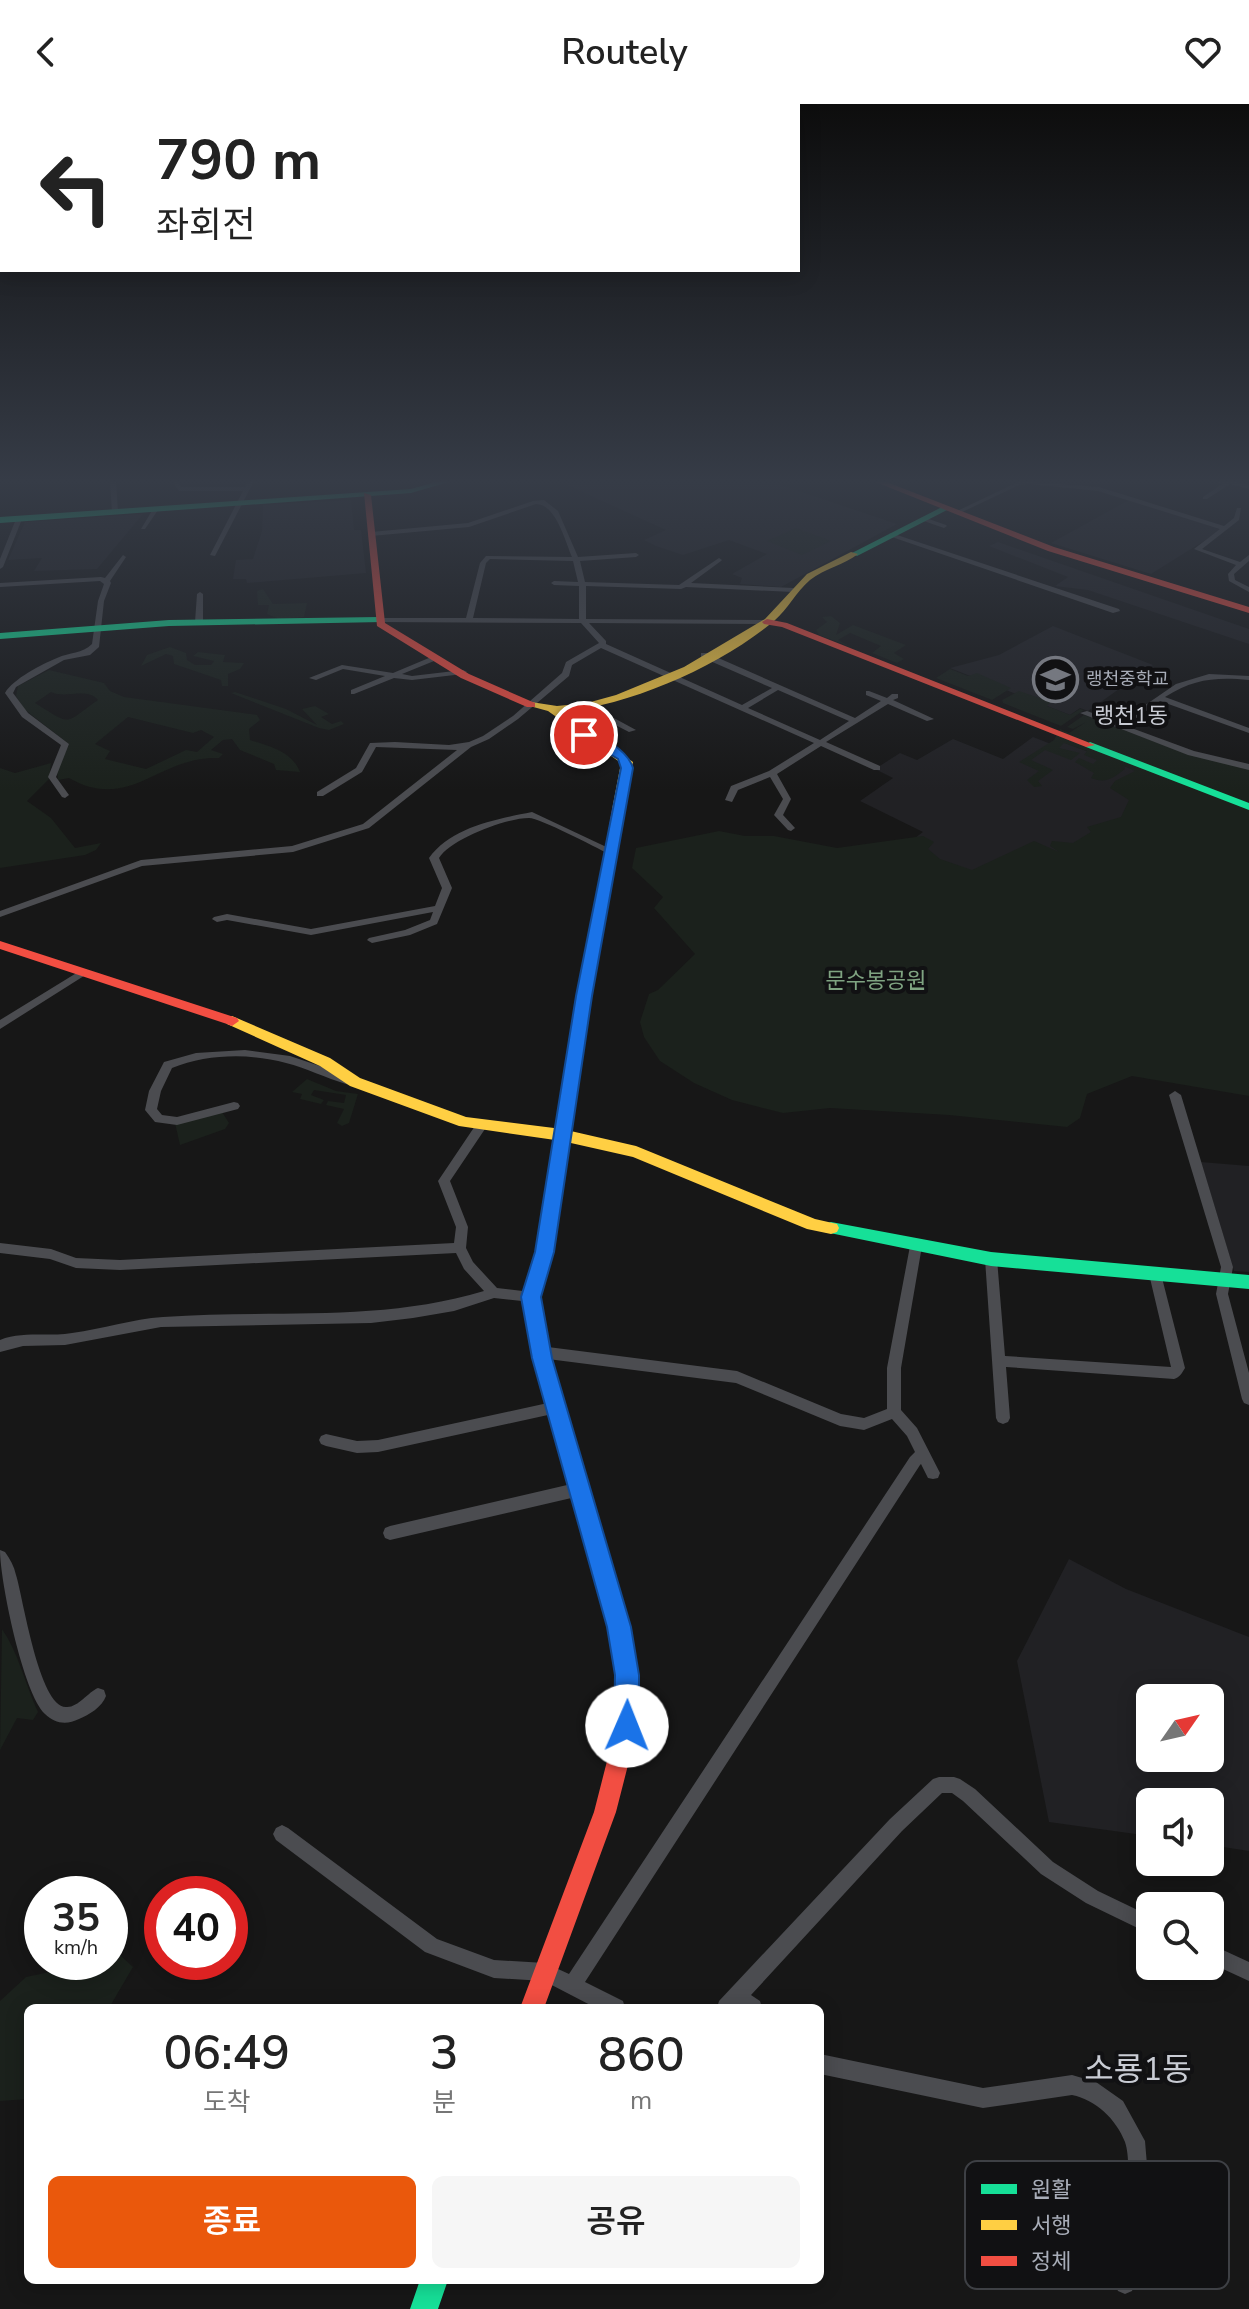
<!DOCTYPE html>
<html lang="ko">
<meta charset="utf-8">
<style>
:root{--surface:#fff;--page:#f6f6f6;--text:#222;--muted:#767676;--accent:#ea580c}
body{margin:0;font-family:"Nunito Sans","Noto Sans KR",sans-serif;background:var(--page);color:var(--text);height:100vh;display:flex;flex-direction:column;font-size:30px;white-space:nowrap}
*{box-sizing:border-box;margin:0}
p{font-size:26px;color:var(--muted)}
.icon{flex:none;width:44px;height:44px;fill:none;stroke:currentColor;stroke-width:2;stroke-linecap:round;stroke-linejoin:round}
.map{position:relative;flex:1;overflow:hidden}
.side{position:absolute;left:24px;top:1900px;width:800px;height:280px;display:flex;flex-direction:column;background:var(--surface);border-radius:12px;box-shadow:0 4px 20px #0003}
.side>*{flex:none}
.top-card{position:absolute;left:0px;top:0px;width:800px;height:168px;box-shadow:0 4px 20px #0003;background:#fff;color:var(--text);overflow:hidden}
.needle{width:52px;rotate:56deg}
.controls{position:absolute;left:1136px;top:1580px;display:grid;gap:16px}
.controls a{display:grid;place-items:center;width:88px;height:88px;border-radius:12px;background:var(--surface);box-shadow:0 4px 20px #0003;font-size:40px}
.speed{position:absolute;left:24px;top:1772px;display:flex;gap:16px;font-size:40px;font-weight:700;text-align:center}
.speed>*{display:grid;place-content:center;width:104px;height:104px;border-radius:50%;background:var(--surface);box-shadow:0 4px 20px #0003;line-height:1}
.speed small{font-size:20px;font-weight:400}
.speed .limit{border:12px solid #d22;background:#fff;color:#111}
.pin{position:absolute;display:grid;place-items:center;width:68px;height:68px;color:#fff;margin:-34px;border:4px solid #fff;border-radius:50%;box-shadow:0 2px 8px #0007}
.me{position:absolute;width:88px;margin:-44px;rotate:1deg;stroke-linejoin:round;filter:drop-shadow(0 0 6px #0008)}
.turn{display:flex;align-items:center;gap:28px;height:168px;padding:0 24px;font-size:36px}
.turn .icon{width:104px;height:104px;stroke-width:2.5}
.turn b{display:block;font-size:56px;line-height:68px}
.eta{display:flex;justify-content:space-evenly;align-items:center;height:136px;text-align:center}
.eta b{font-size:48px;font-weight:600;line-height:56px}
.button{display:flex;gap:16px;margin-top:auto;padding:16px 24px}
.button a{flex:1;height:92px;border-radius:12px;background:var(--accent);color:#fff;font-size:32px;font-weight:600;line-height:92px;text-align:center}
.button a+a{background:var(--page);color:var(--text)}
header{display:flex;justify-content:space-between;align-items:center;height:104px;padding:0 24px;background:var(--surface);font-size:36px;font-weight:600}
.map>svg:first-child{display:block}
.built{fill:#212124;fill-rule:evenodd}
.green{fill:#1b211c;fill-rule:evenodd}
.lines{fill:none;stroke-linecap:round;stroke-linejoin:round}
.street{fill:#4b4c50;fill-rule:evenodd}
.fast{fill:#16e098;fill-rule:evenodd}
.slow{fill:#ffcf43;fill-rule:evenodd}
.jam{fill:#f24e42;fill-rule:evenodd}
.route{fill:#1a73e8;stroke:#114b97;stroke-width:2}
.labels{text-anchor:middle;stroke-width:8;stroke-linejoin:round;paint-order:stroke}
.far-poi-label{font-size:18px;fill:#a8adb8;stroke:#111113;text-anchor:start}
.far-quarter-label{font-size:22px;fill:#c9ccd4;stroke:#111113}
.park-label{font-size:22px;fill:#7fa381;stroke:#111113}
.near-quarter-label{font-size:32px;fill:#c9ccd4;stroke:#111113}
.key{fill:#111113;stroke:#3e4045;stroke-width:2}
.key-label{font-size:22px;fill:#a8adb8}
</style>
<header><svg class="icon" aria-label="back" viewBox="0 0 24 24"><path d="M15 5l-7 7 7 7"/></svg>Routely<svg class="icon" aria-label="heart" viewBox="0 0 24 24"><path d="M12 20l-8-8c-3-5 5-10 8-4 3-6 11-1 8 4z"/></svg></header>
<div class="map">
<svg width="1249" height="2205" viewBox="0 0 1249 2205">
<rect width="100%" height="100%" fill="#171717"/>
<path class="built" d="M572,377H769L897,420L781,483L740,480L742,474L732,470L767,450L729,436L683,451L656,442L644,436L666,426L565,380Z
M351,396L354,426H361L366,469L247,479L246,475H233L236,456L253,455L262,427L263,401Z
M1129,396L1223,425L1151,470L1051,439Z
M143,410L97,465L34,467L42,454L8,456L25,418Z
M998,438L1249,525V540L1088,486L1055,482L1068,473L989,442Z
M1053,522L1153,561L1088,607L1080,604L1070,611L950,564L999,551Z
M1033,633L1051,640L1058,636L1166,678L1114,740L961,771L904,742L923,728L860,697L893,674L875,665L900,649L917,656L953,635L1003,655Z
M1201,1058L1249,1062V1168L1234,1167Z
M1069,1455L1126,1485L1249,1533V1747L1210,1741V1698H1150V1732L1049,1718L1017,1557ZM1150,1594H1210V1654H1150Z"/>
<path class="green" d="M796,424L831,437L802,451L767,437Z
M263,485L273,500L307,499L304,513L279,515L267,510L269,501H258L257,487Z
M831,512L840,519L836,531L853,521L906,541L894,549L904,555L897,559L872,549L881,542L850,529L838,536L851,543L819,531L816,526L827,518L822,513Z
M170,543L186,549L187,556L195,561H211L214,557L193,552L198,548L225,551L223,558L244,559L240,565L228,570V582H222L221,576L174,560L173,552L166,550L141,562L147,551Z
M950,565L968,572L977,569L1011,584L992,596L936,574Z
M49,566L104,579L110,587L124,593L257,611L260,616L249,625L250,636C269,642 292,647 300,668L276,666L274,660L240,646L232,635L223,636L211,646L223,650L219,654C160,651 130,709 69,674L58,676L57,667L69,640L24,605L16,592L18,582ZM51,588C66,595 87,583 98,596C63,620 74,623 35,599ZM128,613L193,629L201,626L214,633L197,648L186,646L146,665L105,655L110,647L95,640Z
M1019,587L1051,598L1047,602L1070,611L1080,605L1084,606L1061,622L1003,599L1002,596Z
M235,588L286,605L317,621L302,605L315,602L329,610L321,613L332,620L341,617L344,620L329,626L319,624L231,589Z
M1084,611L1185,649L1249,664V992L1132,972L1087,990L1080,1014L1067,1023L949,1011L830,1004L783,1009L732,996L694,979L660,957L644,933L640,918L649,890L658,886L695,850L654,804L663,793L632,764L636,744L719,727L745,732H774L837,744L923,732L934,738L928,745L940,755L972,766L1034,737L1059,748L1050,742L1052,737L1073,739L1091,728L1087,723L1121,713L1129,696L1110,684L1115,677L1135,667L1124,662L1125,665C1113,674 1106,680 1091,674L1094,669L1075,658L1079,654L1093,660L1097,656L1084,651L1087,647L1064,639L1059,644L1080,649L1071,656L1045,646L1031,656L1053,666L1038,677L1042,682L1034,683L1027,676L1039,667L1019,658L1054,636L1060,625L1069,629L1086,618L1073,625L1067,623Z
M51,659L49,675L27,697L51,714L75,744L101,739L96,746L85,751L0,764V664L15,669Z
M307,975L336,987L358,990L349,1019L342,1022L337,1019L344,1005L326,1001L328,997L344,999L346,991L314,986L311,991L324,996L321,1000L300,995L302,990L292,988Z
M222,1008L229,1019L225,1025L180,1041L175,1019Z
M2,1525C19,1550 25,1580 38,1608L33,1616L17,1614L0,1646Z
M110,1842L133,1863L109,1904H28V1995L0,1997V1897L26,1873L73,1863L77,1858H110Z"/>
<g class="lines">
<path class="street" d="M110,377H116L118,408L115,410L112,408Z
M172,377H178L181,383H245L248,377H254L215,452L210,451L243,387H179Z
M1020,377L1099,383L1224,422L1234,414L1237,404H1241L1239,416L1202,445L1240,458L1249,451V457L1234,470L1235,476L1249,483V488L1229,477L1228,470L1236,461L1194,445L1220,425L1098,387L1029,380L1019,381L958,410L953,409Z
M1214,377H1233L1249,381V385L1230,380L1207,395H1203V393L1222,380Z
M544,396L558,407L578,453L636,449L639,451L636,453L580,457L585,478L679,481L719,454L722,456L721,457L691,479L793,484L796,486L793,488L686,483L681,485L586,482V515L767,516L771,518L767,520L589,519L606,537V540L742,601L772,584L701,553V549H707L855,614L881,597L866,591V587H869L887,594L892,590H898V594L893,596L934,615L927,617L888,600L826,638L880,662V666H874L821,642L777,670L791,695L783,711L795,724L791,727L788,726L774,711L783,695L770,673L738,686L732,698L725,696L731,682L769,667L814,639L601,544L572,561L569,572L518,615L489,635L471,643L369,724L293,748L142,762L0,813V807L141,756L292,742L363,720L457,646L376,643L362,668L323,692H317V688L356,664L370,639L395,638L449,641L469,638L483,632L513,612L562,569L566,558L599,539L581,519L379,518L375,516L379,514H466L480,459L486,452L572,453C565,437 556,400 536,400L469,423L371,432L368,430L371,428L468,419L533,397ZM490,455L573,457L578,478L554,477L551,479L554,481L579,482V515L473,514L486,459ZM778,586L849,617L820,636L748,604Z
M153,405L158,406L145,425H141Z
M19,413L22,415L3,463L0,465V455L16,415Z
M923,413L946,421L947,422L944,424L921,416V414Z
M891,429L1119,505L1120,507L1113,509L889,432V430Z
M123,451L126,453L110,477L111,479L104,497L99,543L90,551L64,556L16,583L13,589L28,609L69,640L56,673L69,691L65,694L62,693L48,673L61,641L22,613L5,589C13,575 42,560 57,554C70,548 82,550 92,540L98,497L104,480L100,477L0,483V479L101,473L105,474Z
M200,488L203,490V518L199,520L195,518L197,490Z
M436,551L440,553L439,555L402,570L412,572L463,566L467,568L463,570L412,576L394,574L354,590H351V586L385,572L343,565L316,576L309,574L342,561L393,569Z
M1209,570L1249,572V576C1215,573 1194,575 1165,593L1249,624V629L1160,597L1126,622L1194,647L1249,660V666L1188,651L1080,609L1087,607L1119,619L1176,580Z
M582,600H588L636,626L629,628L582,604Z
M532,708L617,748L612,751L609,750C595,743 540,714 529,714C506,714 451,735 439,754L452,784L437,820L410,831L372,839L367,836L369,834L405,826L430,816L433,808L311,831L227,816L217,818L212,815L214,813L227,810L311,825L435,802L442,784L429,754C451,723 497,715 532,708Z
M83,865L87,866V870L0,925V916Z
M245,946L290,952L359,975L360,978L355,982L346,980C326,974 306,964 286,959C250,949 207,950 172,964L161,987L157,1005L162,1011L177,1013L234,998L238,999L240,1002L238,1005L177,1021L155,1018L145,1006L149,987L164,958L196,949Z
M1175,987L1181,991L1233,1163L1228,1190L1249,1269V1301L1244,1299L1242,1295L1216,1190L1221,1163L1169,991Z
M481,1018L487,1022L450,1077L468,1123L466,1144L473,1158L497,1184L531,1188L536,1189L537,1193L536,1197L531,1198L494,1194L454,1207L413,1214L371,1219L161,1223L65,1241L23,1242L0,1248V1236C23,1227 48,1233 72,1229C103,1225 132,1215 163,1213C271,1205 378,1219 484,1187L464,1165L456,1149L120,1166L76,1164L50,1155L0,1149V1139L51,1145L76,1154L120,1156L454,1139L456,1123L438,1077L477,1019Z
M916,1137L920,1139L922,1142L901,1264V1306L917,1324L940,1369L938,1374L933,1375L928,1374L921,1360L920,1361L585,1878L623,1897L625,1904H596L544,1877L494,1874L425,1848L276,1736L273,1730L276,1724L282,1721L288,1724L437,1835L494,1856L545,1859L569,1870L910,1353L915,1348L907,1332L892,1315L864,1326L840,1322L736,1279L540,1254L535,1252L533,1248L535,1244L540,1242L737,1267L841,1310L864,1314L887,1305V1264L910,1142L912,1139Z
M991,1150L995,1152L997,1155L1005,1252L1171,1263L1149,1170L1151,1166H1159L1161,1170L1185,1264C1182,1269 1180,1273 1174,1275L1006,1263L1010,1314L1008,1318L1003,1320L998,1318L996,1314L985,1155L987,1152Z
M557,1297L562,1299L564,1303L562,1307L557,1309L378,1348L357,1349L326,1342L321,1340L319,1336L321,1332L326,1330L357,1337L378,1336Z
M580,1378L585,1380L587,1385L585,1390L580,1392L390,1436L385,1434L383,1429L385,1424L390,1422Z
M0,1446L5,1448C10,1455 14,1462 16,1471C23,1493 39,1603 66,1603C78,1604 88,1588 98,1584L104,1586L106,1592C102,1603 89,1611 79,1615C67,1621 55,1620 45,1610C23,1589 0,1477 0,1446Z
M939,1673H954L960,1675L975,1685L1053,1758L1098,1787L1150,1812V1830L1086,1799L1041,1770L963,1697L952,1689H942L902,1727L751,1891L760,1897L762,1904H717L719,1897L890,1715L933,1675Z
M1210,1840L1249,1858V1877L1210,1859Z
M820,1950L983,1984L1072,1971L1096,1978L1123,1997L1145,2037L1148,2073L1135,2180L1132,2187L1125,2190L1118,2187L1115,2180C1119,2147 1135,2067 1125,2038C1116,2015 1096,1996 1072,1991L983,2004L820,1970Z"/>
<path class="fast" d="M439,377H452L411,389L0,419V413L411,385Z
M942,403L949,405L857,452L850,450Z
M379,513L384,516L382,518L169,522L0,535V529L169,516Z
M1090,638L1249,699V706L1086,643L1085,641Z
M574,953L581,958L553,1148L539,1193L551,1254L629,1524L626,1531L619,1534L612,1531L609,1524L533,1254L523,1193L537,1148L567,958Z
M831,1118L991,1148L1249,1171V1185L991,1162L825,1128L823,1124L825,1120Z
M420,2176H448L438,2205H410Z"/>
<path class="slow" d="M851,448L858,450C844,461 825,464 810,476C796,488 788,505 774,517C718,563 633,600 562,608L633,658L622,708L612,706L621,659L548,607L526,601L531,598L557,602L587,599L616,591L684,563L765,515L807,470Z
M232,912L330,954L360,974L466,1013L562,1025L636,1042L815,1115L837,1120L839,1124L837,1128L831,1130L807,1125L633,1053L562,1037L459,1022L350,982L320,962L227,920L225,917Z"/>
<path class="jam" d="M873,377H884L1054,443L1249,503V509L1048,447Z
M364,389L371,391L385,519L469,570L535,599V603H527L461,574L377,522Z
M767,515L787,519L1095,641L1086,643L782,523L764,520L762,518Z
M618,703L624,706L581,958L574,963L567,958L612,706Z
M0,837L237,914L239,917L232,922L227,920L0,845Z
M619,1514L626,1517L629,1524L638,1571V1622L616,1708L544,1904H520L594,1708L616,1622V1571L609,1524L612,1517Z"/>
</g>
<linearGradient id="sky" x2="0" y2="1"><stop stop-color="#0d0d0d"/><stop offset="0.55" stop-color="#363c47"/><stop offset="1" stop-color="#363c47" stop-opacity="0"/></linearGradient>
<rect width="1249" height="686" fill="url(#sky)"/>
<path class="route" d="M580,628C598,627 628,647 633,664L592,892L554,1148L541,1193L552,1254L631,1523L639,1571V1622L635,1631L627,1635L618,1631L614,1622L615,1571L607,1523L532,1254L521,1193L535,1148L576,892L621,664L618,655L580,633Z"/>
<defs>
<symbol id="school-ring" viewBox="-11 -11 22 22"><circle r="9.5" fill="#111113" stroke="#757880" stroke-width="1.5"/><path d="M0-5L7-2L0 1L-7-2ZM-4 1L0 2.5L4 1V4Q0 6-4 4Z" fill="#757880"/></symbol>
</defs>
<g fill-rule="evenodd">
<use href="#school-ring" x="1030" y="550" width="51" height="51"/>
</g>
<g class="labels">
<g class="far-poi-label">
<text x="1086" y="581">랭천중학교</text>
</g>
<g class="far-quarter-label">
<text x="1131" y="619">랭천1동</text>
</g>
<g class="park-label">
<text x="876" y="884">문수봉공원</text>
</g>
<g class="near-quarter-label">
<text x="1138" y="1976">소룡1동</text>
</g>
</g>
<rect x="965" y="2057" width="264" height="128" rx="12" class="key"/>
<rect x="981" y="2080" width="36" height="10" fill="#16e098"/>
<rect x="981" y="2116" width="36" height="10" fill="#ffcf43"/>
<rect x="981" y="2152" width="36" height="10" fill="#f24e42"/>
<g class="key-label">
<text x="1031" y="2093">원활</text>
<text x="1031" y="2129">서행</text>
<text x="1031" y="2165">정체</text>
</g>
</svg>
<div class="controls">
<a><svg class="needle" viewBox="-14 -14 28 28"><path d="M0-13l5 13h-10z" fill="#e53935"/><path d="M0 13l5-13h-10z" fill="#767676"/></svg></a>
<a><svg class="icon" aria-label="sound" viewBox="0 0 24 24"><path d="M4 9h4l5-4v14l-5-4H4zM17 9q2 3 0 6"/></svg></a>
<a><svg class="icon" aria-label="search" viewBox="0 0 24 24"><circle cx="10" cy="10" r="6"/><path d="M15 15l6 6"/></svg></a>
</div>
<div class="speed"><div>35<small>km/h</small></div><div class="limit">40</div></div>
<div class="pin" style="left:584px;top:631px;background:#d93025"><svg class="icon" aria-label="arrive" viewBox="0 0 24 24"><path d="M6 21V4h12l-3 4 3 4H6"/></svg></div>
<svg class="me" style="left:627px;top:1622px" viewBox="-20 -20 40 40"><circle r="19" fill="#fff"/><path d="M0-13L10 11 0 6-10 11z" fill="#1a73e8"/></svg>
<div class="top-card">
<div class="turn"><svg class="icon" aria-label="left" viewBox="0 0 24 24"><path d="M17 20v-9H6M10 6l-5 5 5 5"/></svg><div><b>790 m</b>좌회전</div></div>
</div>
<section class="side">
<div class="eta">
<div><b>06:49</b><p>도착</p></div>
<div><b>3</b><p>분</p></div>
<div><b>860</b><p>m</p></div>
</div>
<div class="button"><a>종료</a><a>공유</a></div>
</section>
</div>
